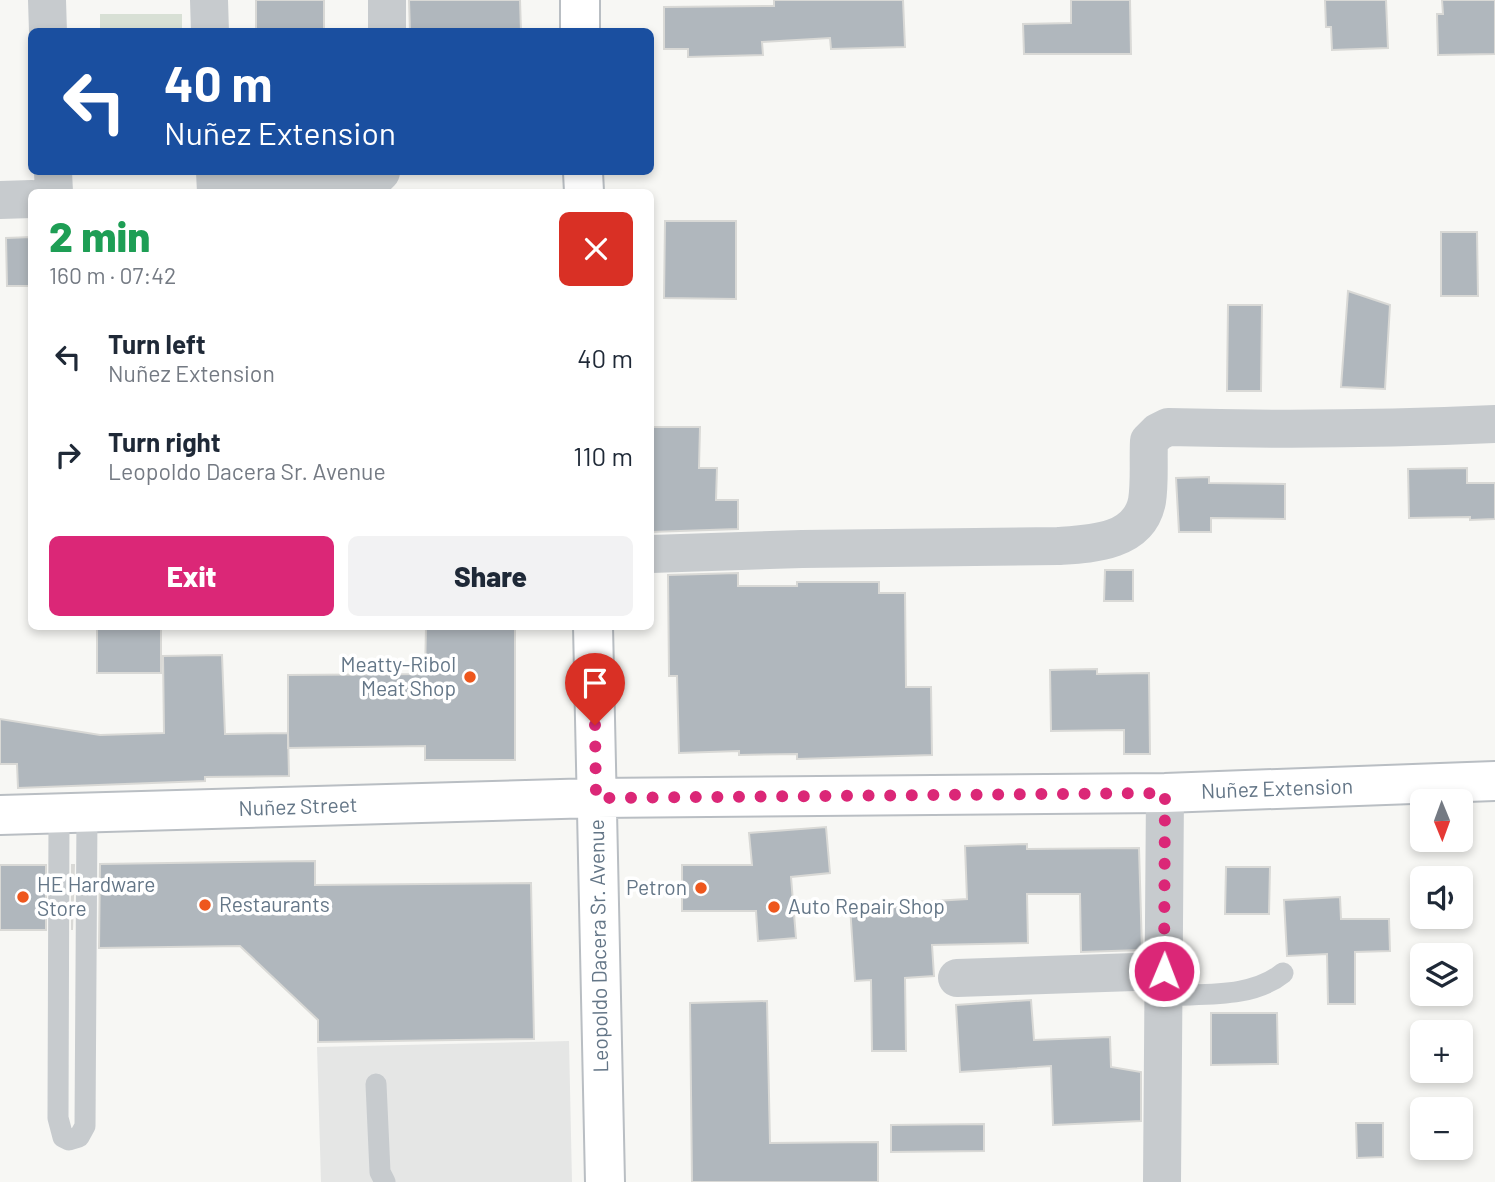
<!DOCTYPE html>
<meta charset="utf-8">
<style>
:root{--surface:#fff;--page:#f2f2f3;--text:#1f2937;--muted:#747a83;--accent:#db2777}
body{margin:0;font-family:Barlow,sans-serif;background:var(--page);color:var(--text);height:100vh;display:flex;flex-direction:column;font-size:26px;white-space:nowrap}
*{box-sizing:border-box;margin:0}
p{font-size:23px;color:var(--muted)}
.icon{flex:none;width:38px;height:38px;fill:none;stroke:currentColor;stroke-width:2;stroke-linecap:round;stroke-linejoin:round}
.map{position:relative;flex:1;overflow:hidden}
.side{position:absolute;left:28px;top:189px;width:626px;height:441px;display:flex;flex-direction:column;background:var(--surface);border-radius:10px;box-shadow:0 4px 10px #0003}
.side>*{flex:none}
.guide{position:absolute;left:28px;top:28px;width:626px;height:147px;border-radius:10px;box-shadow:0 4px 10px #0003;background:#1a4fa0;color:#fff;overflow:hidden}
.needle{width:46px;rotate:179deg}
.buttons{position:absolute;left:1410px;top:789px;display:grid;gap:14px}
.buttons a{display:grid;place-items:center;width:63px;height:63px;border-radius:10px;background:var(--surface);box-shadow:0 4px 10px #0003;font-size:35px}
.pin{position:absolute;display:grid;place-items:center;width:60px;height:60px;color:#fff;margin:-72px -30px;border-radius:50% 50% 50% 0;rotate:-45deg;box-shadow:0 0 7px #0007}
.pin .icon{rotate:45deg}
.me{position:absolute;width:77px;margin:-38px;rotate:1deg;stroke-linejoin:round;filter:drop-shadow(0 0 5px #0008)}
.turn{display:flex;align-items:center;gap:24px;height:147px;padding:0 21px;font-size:32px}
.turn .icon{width:91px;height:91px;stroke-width:2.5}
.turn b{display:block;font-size:49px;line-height:60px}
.round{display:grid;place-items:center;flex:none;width:74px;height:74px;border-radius:10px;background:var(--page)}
.overview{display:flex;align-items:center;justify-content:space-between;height:119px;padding:0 21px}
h1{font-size:42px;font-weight:800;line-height:52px;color:#1e9e55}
.action{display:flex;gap:14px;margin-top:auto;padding:14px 21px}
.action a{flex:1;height:80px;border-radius:10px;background:var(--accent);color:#fff;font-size:28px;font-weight:800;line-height:80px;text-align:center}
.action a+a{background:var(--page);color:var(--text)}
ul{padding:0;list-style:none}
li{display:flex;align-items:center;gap:21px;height:98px;padding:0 21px}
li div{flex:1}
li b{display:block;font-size:26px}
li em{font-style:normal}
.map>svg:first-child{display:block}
.built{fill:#e5e6e5}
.green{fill:#d8e0d5}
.building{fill:#b0b7bd;stroke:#d9d9d6;stroke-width:2}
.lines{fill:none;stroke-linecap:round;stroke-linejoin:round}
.secondary-casing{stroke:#b9bec3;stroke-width:42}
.lane{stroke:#c7cbce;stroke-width:21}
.street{stroke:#c7cbce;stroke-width:38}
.secondary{stroke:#fff;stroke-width:38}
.route{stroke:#db2777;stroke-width:12;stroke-dasharray:0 21.6}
.poi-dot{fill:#ee571d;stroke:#fff;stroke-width:2.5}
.labels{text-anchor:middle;stroke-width:7;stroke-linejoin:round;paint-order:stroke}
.poi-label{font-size:21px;fill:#647687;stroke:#fff;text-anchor:start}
.street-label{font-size:21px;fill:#647687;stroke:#fff}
</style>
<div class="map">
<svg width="1495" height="1182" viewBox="0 0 1495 1182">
<rect width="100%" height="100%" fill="#f7f7f4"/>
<path class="built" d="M569,1041L572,1182H321L317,1047Z"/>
<path class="green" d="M100,14H182V31H100Z"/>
<path class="building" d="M256,0H324V32H256Z
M409,0H520L521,32H410Z
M774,0H903L905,47L831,49L830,38L762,42L763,55L688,57V49H664V7L774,6Z
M1071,0H1130L1131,54H1024L1023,24L1071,23Z
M1325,0H1386L1388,48L1332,50L1331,27H1326Z
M1442,0H1495V54L1438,55L1437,14H1443Z
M665,221H736V299L664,298Z
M1441,232H1477L1478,296H1441Z
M32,237V286H7L6,238Z
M1348,291L1390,305L1385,389L1341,387Z
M1228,305H1262L1261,391H1227Z
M651,427H700L699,468H717L716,500H738V529L651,532Z
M1467,468V483H1495V519L1470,520V517L1409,518L1408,469Z
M1209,477V483L1285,484V519L1211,518V532H1179L1176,478Z
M1105,570H1133V601H1104Z
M738,573V586H797V582H879V593H905L906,687H931L932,755L797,759V754L739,755V751L679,753L677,676H669L668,575Z
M97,626H161V673H97Z
M426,626H515V760H425V746L288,748V675L425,674Z
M222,655L225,734L288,733L289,776L205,777V781L18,788L17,764H0V719L100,735L164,733L163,656Z
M1097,669V674L1149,673L1150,754H1124V730L1051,731L1050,670Z
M826,827L830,873L791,877L796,938L758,941L756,911H682V865H752L749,833Z
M1027,844V849L1139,848L1142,950L1081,952L1080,894H1027L1028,943L932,945L934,976L905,978L906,1051H872L871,980L855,981L850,906L967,899L965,846Z
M315,861V885L531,883L534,1039L318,1042V1020L240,946L99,948L100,864Z
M0,865H46V930H0Z
M72,865H74L72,930Z
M1226,867H1270L1269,914H1225Z
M1340,897L1341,919H1389L1390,951L1355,952V1004H1328L1327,954L1287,956L1284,900Z
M1031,1000L1034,1040L1110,1037L1111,1067L1141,1072V1121L1053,1125L1051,1066L960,1072L956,1005Z
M767,1001L770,1143L878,1142V1182H692L690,1003Z
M1211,1013H1277L1278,1064L1211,1065Z
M1356,1123H1383V1157L1357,1158Z
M984,1124V1151L891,1152V1125Z"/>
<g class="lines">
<defs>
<path id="secondary" d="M580,0V32
M583,172L584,192
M593,626L605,1182
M0,815L596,798L1165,793L1495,781"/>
</defs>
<use href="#secondary" class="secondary-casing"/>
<path class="lane" d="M59,814L58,1118L63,1137L69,1140L79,1137L85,1126L87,813
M1163,996C1202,993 1251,999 1283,973
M376,1084L380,1172L385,1182"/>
<path class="street" d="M47,0L48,32
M209,0L210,32
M387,0V32
M53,172L54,192
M215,172L216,192
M238,192L353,190L368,185L381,172
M0,200L32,199
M651,554L802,549L1058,546C1090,544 1139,543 1147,501C1150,482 1148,461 1149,441L1158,432L1168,427C1278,430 1386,429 1495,424
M957,978L1164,971
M1162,1182L1165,793"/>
<use href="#secondary" class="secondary"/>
</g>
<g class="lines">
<path class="route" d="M595,725L596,798L1165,793L1164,971"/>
</g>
<g class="poi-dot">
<circle cx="470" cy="677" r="7"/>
<circle cx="701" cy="888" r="7"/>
<circle cx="23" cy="897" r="7"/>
<circle cx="205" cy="905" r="7"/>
<circle cx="774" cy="907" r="7"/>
</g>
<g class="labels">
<g class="poi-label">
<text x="456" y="672" text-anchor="end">Meatty-Ribol<tspan x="456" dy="24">Meat Shop</tspan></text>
<text x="37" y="892">HE Hardware<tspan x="37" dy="24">Store</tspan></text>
<text x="687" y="895" text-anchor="end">Petron</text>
<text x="219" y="912">Restaurants</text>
<text x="788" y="914">Auto Repair Shop</text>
</g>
<g class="street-label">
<text transform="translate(1277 789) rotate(-2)" y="7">Nuñez Extension</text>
<text transform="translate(298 807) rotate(-2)" y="7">Nuñez Street</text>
<text transform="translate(599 946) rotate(-91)" y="7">Leopoldo Dacera Sr. Avenue</text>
</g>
</g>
</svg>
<div class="buttons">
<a><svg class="needle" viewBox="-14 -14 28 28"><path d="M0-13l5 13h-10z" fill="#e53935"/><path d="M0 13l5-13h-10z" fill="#747a83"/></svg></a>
<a><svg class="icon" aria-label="sound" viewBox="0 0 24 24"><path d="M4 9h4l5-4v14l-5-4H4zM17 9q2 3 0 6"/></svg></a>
<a><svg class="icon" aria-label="layers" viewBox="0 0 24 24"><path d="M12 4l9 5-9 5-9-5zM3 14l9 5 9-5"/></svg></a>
<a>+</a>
<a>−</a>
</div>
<div class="pin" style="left:595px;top:725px;background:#d93025"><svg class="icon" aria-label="arrive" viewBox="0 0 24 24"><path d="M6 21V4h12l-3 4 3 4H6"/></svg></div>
<svg class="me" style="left:1164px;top:971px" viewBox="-20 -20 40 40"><circle r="17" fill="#db2777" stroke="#fff" stroke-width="3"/><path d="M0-11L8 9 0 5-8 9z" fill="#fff"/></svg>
<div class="guide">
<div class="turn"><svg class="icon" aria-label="left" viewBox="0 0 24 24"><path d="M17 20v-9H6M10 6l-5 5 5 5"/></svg><div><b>40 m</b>Nuñez Extension</div></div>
</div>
<section class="side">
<div class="overview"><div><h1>2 min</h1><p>160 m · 07:42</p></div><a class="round" style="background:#d93025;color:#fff"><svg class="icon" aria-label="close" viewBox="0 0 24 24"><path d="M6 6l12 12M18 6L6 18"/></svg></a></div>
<ul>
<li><svg class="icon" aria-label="left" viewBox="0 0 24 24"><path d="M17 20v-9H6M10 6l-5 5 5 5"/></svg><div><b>Turn left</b><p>Nuñez Extension</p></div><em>40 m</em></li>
<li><svg class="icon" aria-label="right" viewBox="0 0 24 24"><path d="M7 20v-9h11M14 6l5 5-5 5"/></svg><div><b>Turn right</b><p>Leopoldo Dacera Sr. Avenue</p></div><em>110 m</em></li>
</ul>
<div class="action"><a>Exit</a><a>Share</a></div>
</section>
</div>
